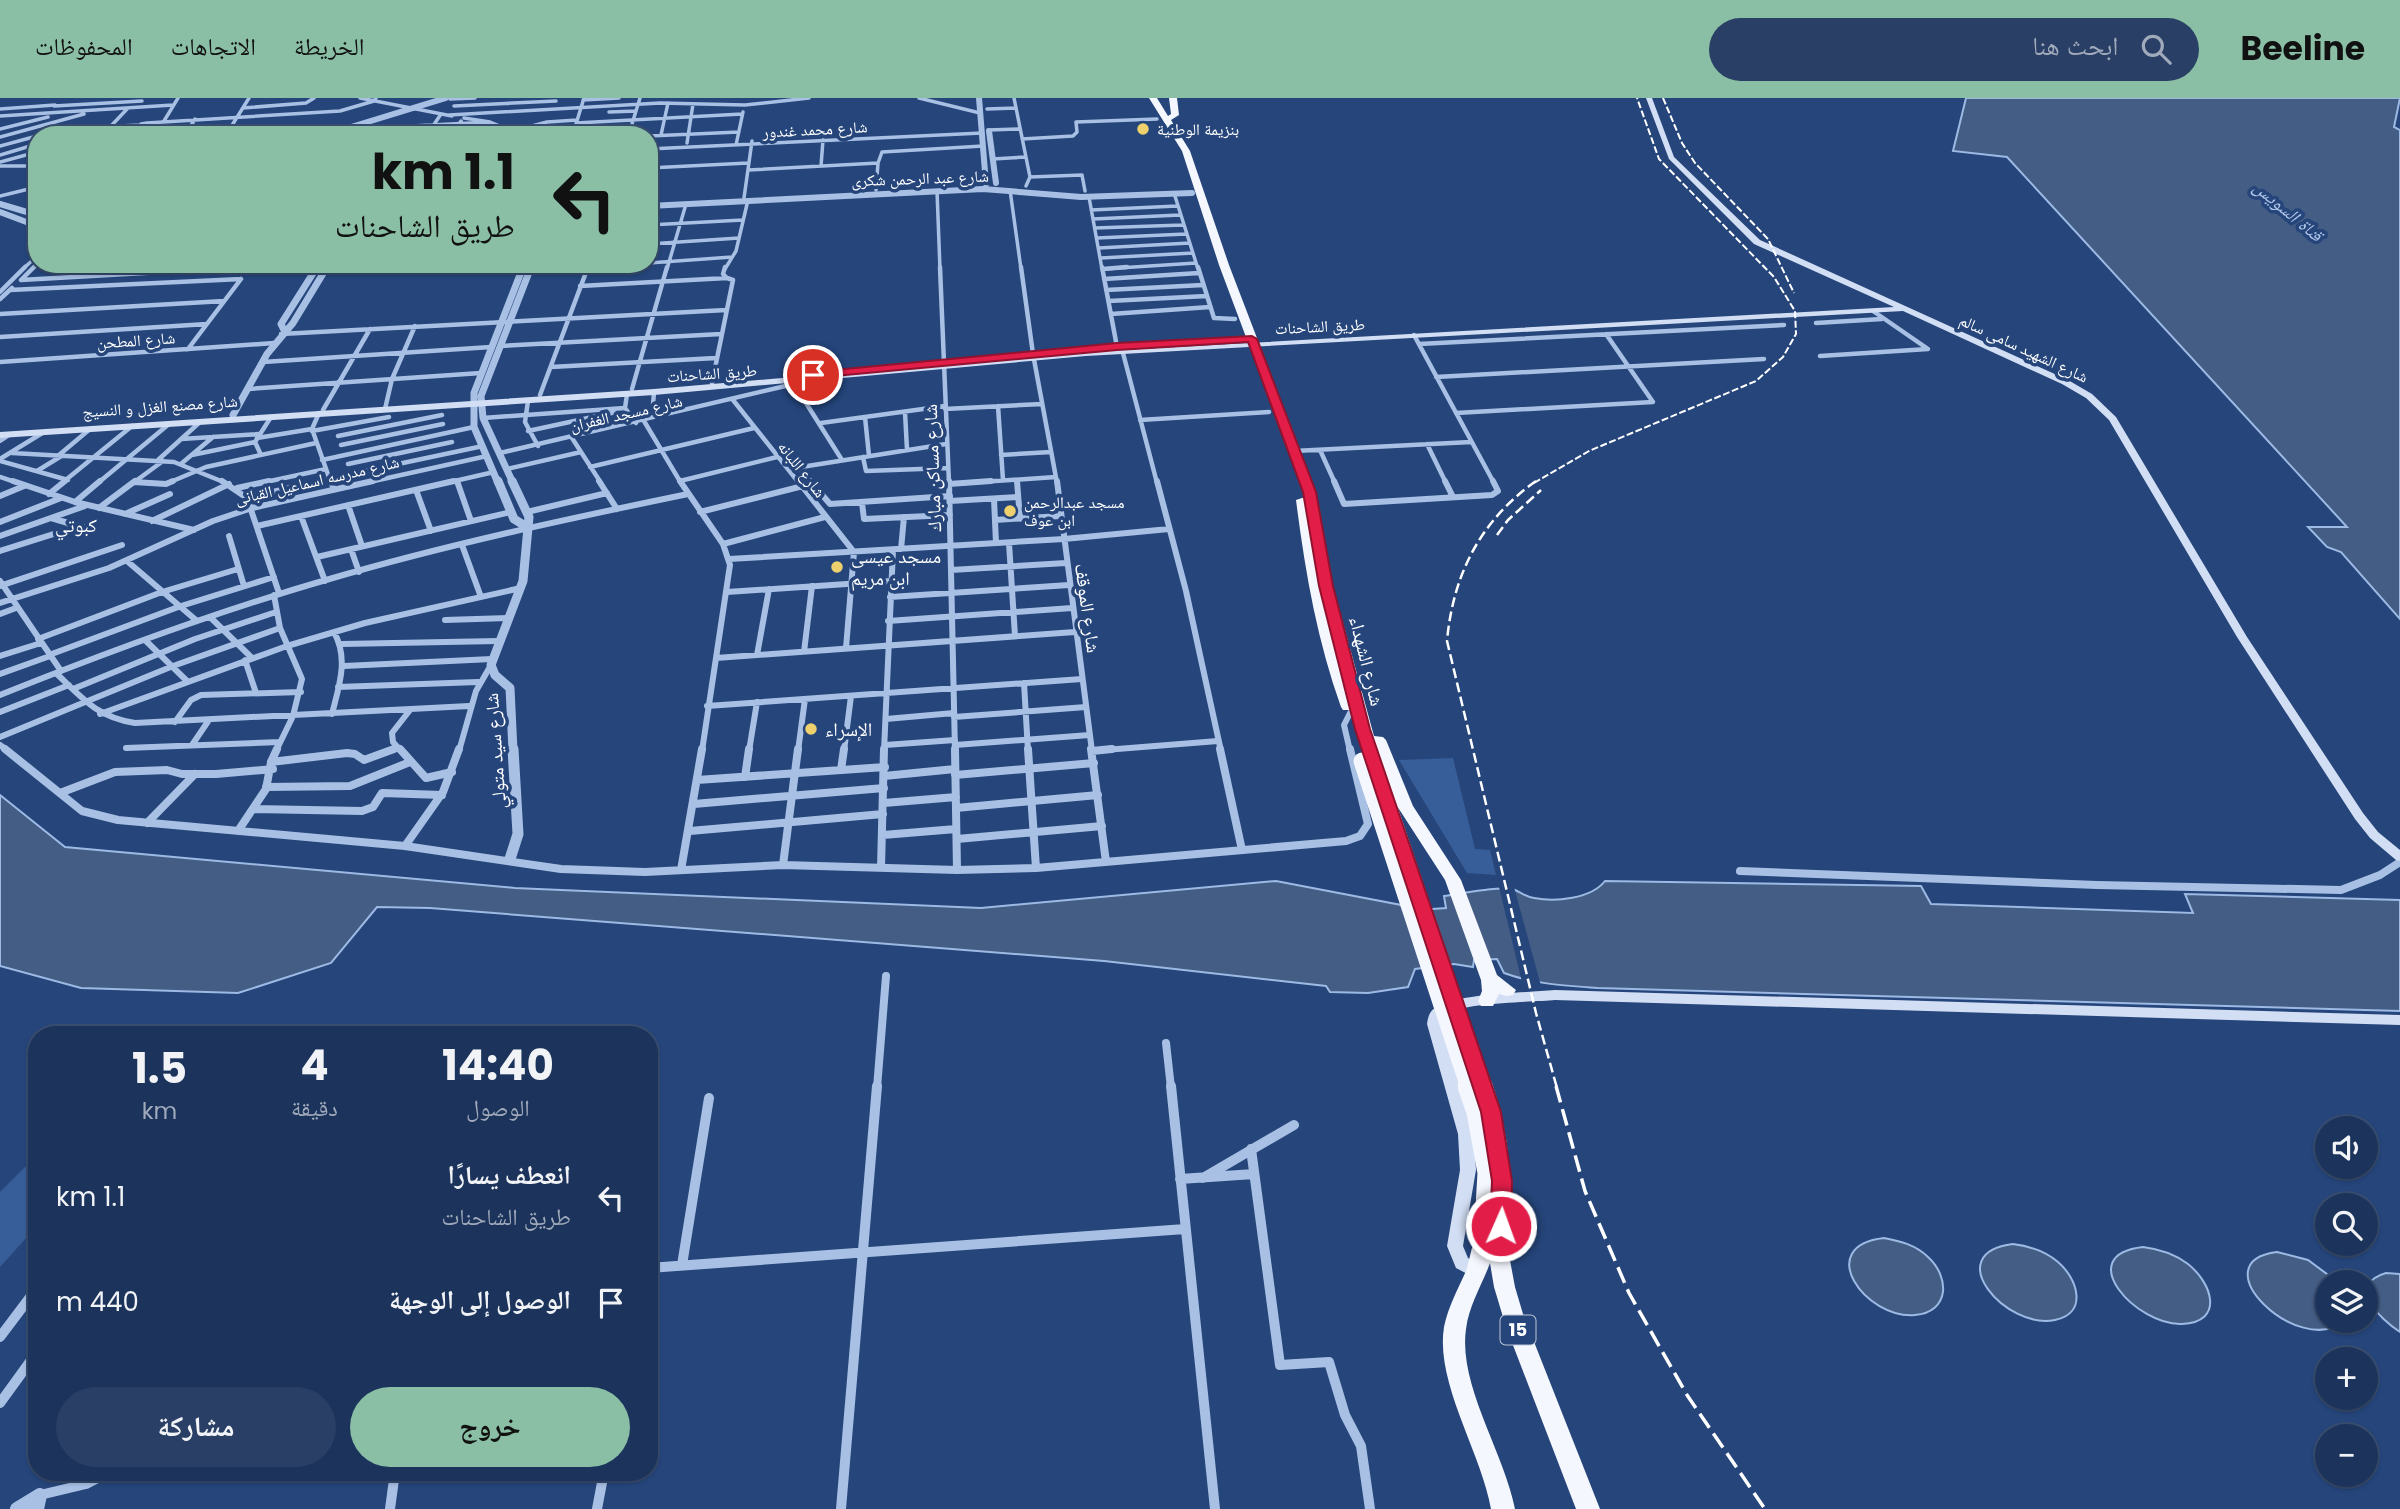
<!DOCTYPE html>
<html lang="ar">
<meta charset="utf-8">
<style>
:root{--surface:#1c345c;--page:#293f65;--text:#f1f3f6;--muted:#a0aabb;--line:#3a4f72;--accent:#8abfa5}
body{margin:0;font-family:Poppins,"Noto Naskh Arabic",sans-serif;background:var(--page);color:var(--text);direction:rtl;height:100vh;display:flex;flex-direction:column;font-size:26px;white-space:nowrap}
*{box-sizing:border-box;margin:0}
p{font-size:23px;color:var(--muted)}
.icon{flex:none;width:38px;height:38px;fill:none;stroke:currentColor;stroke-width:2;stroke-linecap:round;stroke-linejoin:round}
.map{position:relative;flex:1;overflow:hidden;direction:ltr}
.panel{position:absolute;left:28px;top:928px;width:630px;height:455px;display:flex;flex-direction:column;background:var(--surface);border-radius:28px;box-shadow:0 2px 5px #0004,0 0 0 2px var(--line);direction:rtl}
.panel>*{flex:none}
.guide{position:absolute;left:28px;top:28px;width:630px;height:147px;border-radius:28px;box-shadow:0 2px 5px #0004,0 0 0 2px var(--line);direction:rtl;background:#8abfa5;color:#111;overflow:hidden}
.controls{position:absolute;left:2315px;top:1018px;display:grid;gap:14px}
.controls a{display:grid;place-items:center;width:63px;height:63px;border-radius:50%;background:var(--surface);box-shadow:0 2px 5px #0004,0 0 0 2px var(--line);font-size:35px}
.pin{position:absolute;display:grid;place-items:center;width:60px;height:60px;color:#fff;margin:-30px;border:4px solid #fff;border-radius:50%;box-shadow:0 2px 7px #0007}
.me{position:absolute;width:77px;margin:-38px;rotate:2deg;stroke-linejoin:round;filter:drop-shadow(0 0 5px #0008)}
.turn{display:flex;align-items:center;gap:24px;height:147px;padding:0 28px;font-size:32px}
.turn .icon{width:91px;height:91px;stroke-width:2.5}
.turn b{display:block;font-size:49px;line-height:60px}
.eta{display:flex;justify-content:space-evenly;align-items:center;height:119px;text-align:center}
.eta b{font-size:42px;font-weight:700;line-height:49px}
.action{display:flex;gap:14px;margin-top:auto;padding:14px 28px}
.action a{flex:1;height:80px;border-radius:42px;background:var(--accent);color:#111;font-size:28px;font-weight:700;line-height:80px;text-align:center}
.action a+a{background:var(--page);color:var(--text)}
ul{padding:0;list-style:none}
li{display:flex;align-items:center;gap:21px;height:105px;padding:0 28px}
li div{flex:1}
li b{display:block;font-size:26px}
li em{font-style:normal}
header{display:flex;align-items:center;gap:42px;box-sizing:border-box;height:98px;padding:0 35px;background:var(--accent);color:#111}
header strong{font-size:33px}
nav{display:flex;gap:38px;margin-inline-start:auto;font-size:24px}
.search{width:490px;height:63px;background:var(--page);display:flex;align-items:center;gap:18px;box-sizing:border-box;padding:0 24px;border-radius:38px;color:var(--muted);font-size:26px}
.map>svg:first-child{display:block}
.green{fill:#385e99}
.water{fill:#445d84;stroke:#9dbae5;stroke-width:2}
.pier{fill:#25457b}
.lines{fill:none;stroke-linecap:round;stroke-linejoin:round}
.minor-far4{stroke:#a8c0e4;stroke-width:3.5}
.minor-far3{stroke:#a8c0e4;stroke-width:4.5}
.minor-far2{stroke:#a8c0e4;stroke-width:6}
.minor-far1{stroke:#a8c0e4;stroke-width:8}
.minor{stroke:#a8c0e4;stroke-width:10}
.tertiary-far4{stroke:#a8c0e4;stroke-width:6}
.tertiary-far3{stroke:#a8c0e4;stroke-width:7}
.tertiary-far2{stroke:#a8c0e4;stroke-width:9}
.tertiary-far1{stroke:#a8c0e4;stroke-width:11}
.tertiary{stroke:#a8c0e4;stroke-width:14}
.secondary{fill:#d2def4;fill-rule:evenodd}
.trunk{fill:#f4f7fe;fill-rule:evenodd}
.rail-far2{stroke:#fff;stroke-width:2;stroke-dasharray:7 2.5;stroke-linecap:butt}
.rail-far1{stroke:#fff;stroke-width:2.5;stroke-dasharray:10 4.5;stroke-linecap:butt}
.rail{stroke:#fff;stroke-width:3.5;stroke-dasharray:17 7;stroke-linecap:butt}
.trunk-bridge-far1{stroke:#f4f7fe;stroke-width:17}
.trunk-bridge{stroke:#f4f7fe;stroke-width:21}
.route{fill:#e11d48;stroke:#92132f;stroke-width:2}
.poi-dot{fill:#eed16d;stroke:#25457b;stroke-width:2.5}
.labels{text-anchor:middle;stroke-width:7;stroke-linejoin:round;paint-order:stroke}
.far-street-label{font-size:16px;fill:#fff;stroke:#25457b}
.far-poi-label{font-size:16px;fill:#fff;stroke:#25457b;text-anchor:start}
.far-water-label{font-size:18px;font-style:italic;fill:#b4caec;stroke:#25457b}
.shield{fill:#25457b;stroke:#bec7d7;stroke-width:2}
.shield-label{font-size:18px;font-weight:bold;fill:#fff}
.street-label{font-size:19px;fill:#fff;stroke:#25457b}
.far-quarter-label{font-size:19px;fill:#fff;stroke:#25457b}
.poi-label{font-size:19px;fill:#fff;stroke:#25457b;text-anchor:start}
</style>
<header>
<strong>Beeline</strong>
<div class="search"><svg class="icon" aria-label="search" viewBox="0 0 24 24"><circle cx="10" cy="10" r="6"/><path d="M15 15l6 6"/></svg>ابحث هنا</div>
<nav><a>الخريطة</a><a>الاتجاهات</a><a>المحفوظات</a></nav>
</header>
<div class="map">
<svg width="2400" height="1411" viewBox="0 0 2400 1411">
<rect width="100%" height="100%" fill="#25457b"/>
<path class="green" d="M1453,660L1475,751L1490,752L1496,777L1467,775L1399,662Z
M30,1064L37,1067V1128L0,1169V1094Z"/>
<path class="water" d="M1966,0H2400L2394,29L2400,32V521L2341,454L2327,449L2308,429H2347L2007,59L1953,53Z
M0,697L65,749L515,790L981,810L1276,783L1401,807L1404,813L1446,810L1444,798C1461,796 1499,787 1515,792C1520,794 1526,799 1534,800C1555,804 1591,801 1605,783L1921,788L1931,806L2193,815L2185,796L2400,802V913L1598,890C1566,888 1534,886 1504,875L1497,861L1474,862L1473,869L1454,866L1415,871L1408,889L1368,895L1330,894L1326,888L1104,863L430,810L377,809L331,865L238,895L81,890L0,868Z
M1884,1140C1900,1143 1916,1147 1928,1159C1950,1179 1950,1214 1915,1217C1865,1221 1813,1148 1884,1140Z
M2013,1146C2029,1148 2045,1153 2058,1164C2077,1180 2089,1215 2055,1222C2006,1232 1939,1155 2013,1146Z
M2143,1149C2159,1151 2175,1156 2188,1166C2212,1185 2225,1224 2182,1226C2137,1228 2071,1157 2143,1149Z
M2277,1154L2308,1162L2335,1182L2338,1185H2328V1223H2344C2299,1261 2198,1164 2277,1154Z
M2386,1175L2400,1176V1234C2380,1221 2345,1187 2386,1175Z"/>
<path class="pier" d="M1499,789H1514L1541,888L1522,884Z"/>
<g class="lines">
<path class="minor-far4" d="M360,0L452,18
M919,0L980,15
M1014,0L1030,79L1026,88
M450,1L475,0
M583,2L619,0
M54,8L142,3
M454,8L556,3
M243,10L306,5L314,0
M0,11L55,7
M987,11L1016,10
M609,14L636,13
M449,17L660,5L745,7L809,0
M0,18L173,7
M464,20L490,24L521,37
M164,23L178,0
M576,25L742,16
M576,26L584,0
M632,26L640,0
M111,28L128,10
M0,31L48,19
M353,31L490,24L484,37
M988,32L1020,31
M513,33L547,24L577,22
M572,36L631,33
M40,37L73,30L141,27
M72,37L88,32
M100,37L122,30
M136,37L141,26L147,25L340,13L374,3L376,0
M174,37L186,36L195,21
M226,37L249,0
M427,37L441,16
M452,37L461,23
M661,37L668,5
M649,38L739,34
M0,39L84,16
M1022,41L1073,38L1077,34L1076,24L1157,21
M687,45L693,6
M736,47L743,14
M0,48L37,38
M649,51L982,35
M0,57L37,46
M993,61L1026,59
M0,64L37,54
M0,68H37
M821,68L823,42
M649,70L748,65
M748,72L878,65
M1030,79L1082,77L1085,93
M876,92L878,65L882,54L983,48
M1010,92L1021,171
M937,93L940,171
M1174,95L1198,171
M0,98L37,89
M1089,99L1102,171
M744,100L752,43
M1091,112L1177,108
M1093,121L1180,117
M649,127L743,122
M1095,130L1183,127
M1097,140L1186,136
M649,146L739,140
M1099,150L1190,145
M1101,160L1193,155
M649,165L732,159
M23,171L37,158
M32,171L38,166
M219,171L315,166
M530,171L623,166
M587,171L589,166
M667,171L686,106
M725,171L736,153L748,102
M1103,171L1196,165"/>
<path class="minor-far3" d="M725,169L723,176L727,180
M940,169L949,385
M1021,169L1033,256L1057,385
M1102,169L1117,249
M1198,169L1214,220L1235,221
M530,171L558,169
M1103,171L1127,169
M1104,181L1199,175
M21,182L251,169
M21,182L34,169
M580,188L727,180L733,182L712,285
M10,192L241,181
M1106,192L1203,187
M0,194L25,169
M0,201L12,190
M1109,203L1207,198
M0,216L224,203
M1111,216L1210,209
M1816,225L1882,221
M281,236L726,212
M1414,237L1494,385
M0,239L207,226
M1419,246L1784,227
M500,248L721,236
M188,251L241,181
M1123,255L1157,385
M1820,258L1928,251L1873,213
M0,264L274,245
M263,264L491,249
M551,269L716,260
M1436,279L1764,261
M794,286L842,362
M248,291L481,275
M632,291L667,169
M654,294L653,307L661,319
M627,296L625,310L636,325
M540,297L588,169
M733,302L799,385
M528,303L525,324L538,348
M998,308L1003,382
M385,311L392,281L415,228
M945,311L1042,306
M323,312L370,231
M905,314L907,352
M319,315L312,331L331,385
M1456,315L1653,304L1606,236
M865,319L869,358
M483,320L625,310
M1140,322L1269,314
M644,323L681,385
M821,325L945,308
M312,333L389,319
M528,333L616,314
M338,338L442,317
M257,340L312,331
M572,340L601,385
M181,341L259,336
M0,343L9,337
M1427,346L1446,385
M341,347L443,326
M1320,352L1335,385
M1294,353L1471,344
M12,355L174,364L226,385
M500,355L794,286L795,283
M59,357L90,331
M192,357L255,344
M261,357L255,344L271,319
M1001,357L1051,354
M863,359L866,373L948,370
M0,361L44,334
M158,362L200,324
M322,362L474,329
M0,363L68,382
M182,365L213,339
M348,366L452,344
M590,369L754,330
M798,369L812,385
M795,370L946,346
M507,371L581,354
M37,373L63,357
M351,376L483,348
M0,379L18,385
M1017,382V385
M680,383L777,359
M134,384L150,385
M62,385L132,328
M98,385L169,326
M133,385L163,363
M168,385L206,369L316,345
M261,385L326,371
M365,385L487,358
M446,385L494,374
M965,385L1056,379"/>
<path class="minor-far2" d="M13,383L75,404L194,432
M222,383L247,400L279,495
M331,383L334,392
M457,383L471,423
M599,383L617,411
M680,383L723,446L730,467L702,653
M798,383L854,454L846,550
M810,383L830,406L950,398
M949,383L955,653
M1017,383L1020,421
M1057,383L1092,653
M1157,383L1186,493L1221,653
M1334,383L1344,406L1492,397L1498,393L1493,383
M1445,383L1453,399
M134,384L166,386L173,383
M949,386L991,383
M237,390L269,383
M416,392L431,433
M49,396L65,383
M0,398L24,388
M247,400L294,389
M994,401L996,445
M950,403L1018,399
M75,404L100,383
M862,405L864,421L950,417
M348,407L362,448
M99,410L135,383
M527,414L607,395
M700,414L803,388
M125,416L170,396
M301,418L325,483
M51,420L92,432
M995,422L1061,418
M152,423L229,386
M0,424L61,400
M257,428L454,383
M0,438L85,408
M229,438L244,488
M1009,445L1015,538
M723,446L825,419
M462,447L481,499
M351,451L359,474
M901,451L904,419
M0,453L79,428
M317,459L511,414
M729,461L1064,441L1169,431
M127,463L197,523
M951,472L1066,465
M0,483L61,573
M0,488L122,447
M727,494L891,483
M274,497L280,530L302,581L293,618L276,653
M890,499L1069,487
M0,505L109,470L213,423L252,410L373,383
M0,516L16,510
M210,519L252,560
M445,522L508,520
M888,523L1072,510
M38,541L162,494L238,471
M145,542L187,583
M342,546L498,543
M804,554L812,488
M49,557L181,508L274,479
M757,557L769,491
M0,558L41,545
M716,560L1075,534
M245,562L256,595
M344,568L492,561
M56,575C83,601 97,619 135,625L469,608
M0,576L50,558
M1024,585L1028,653
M338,589L478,584
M73,591L195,541L276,514
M0,597C107,554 215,514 326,482C445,447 567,421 688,396
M707,608L1082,581
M0,614L69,587
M1350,615L1344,627L1350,653
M100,616L287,548L365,525L521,490
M332,616C339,588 349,561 334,534
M954,619L1086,609
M886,621L954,615
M175,624L191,602L201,597L301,594
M0,639L173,568L280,530
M0,647L8,653
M192,647L209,622
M885,647L955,642
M955,647L1090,637
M126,650L280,644
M389,653L398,650
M401,653L393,644L392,635L410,612
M459,653L476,593L491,567
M749,653L757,604
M798,653L805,601
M844,653L851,598
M884,653L893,452
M1092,653L1218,643"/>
<path class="minor-far1" d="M5,651L82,713L118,722L405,748L561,771L645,774L783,767L957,772L1036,770L1346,743L1360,738L1368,726L1350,651
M400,651L426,680L452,674
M955,651L957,772
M1028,651L1036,770
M1091,651L1106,764
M1220,651L1242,752
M1092,653L1112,651
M271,664L347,655L355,656L364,662L394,651
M841,672L844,651
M955,677L1094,665
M884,678L955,671
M745,679L749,651
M697,682L885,669
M266,689L350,688L410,664
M60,695L115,674L167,672L182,676H216L273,671
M884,705L956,699
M694,706L884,690
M956,710L1098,697
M253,711L362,713L373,709L382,695L442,697
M147,725L195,676
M238,733L266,691L271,664L277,651
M690,733L883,716
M883,737L956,731
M957,741L1102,728
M405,748L443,694L459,651
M783,767L798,651
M881,770L884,651
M681,772L702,651
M1740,773L2097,787L2341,792L2380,777L2400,764
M1166,945L1171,990
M877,990L886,878"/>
<path class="minor" d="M1171,988L1215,1411
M1251,1051L1280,1267L1329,1264L1345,1317L1361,1348L1370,1411
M1203,1080L1294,1027
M1180,1081L1254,1076
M682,1167L709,1000
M649,1170L1185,1131
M0,1239L37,1190
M0,1305L37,1254
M40,1397L86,1386L109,1374
M390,1411L395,1374
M597,1411L604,1374
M841,1411L877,988"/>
<path class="tertiary-far4" d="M979,0L986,86
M989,33L996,85
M325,37L446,0
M0,106L37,117
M649,108L983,91L1081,99L1192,95
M0,114L37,128
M316,171L319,166
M326,171L329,166
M522,171L524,166
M530,171L532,166"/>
<path class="tertiary-far3" d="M284,232L281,226L317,169
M233,317L267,256L293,225L327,169
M498,385L474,329V295L523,169
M513,385L483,320L481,298L531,169"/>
<path class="tertiary-far2" d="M498,383L514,421L527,429
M512,383L529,419L523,483L491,567L495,577L510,590L513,653"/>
<path class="tertiary-far1" d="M510,761L518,736L513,651"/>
<path class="tertiary" d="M17,1411L40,1397
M37,1411L40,1397"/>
<path class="secondary" d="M1646,0H1652L1674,59L1760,142L2068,282L2092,296L2116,319L2247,539L2363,715L2378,734L2400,752V763L2396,762L2370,740L2355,721L2237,539L2109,322L2086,300L2062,286L1903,213L1086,258L654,297L0,340V334L654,291L1086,254L1894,209L1754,146L1669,61Z
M1555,892L2400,917V927L1555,902C1533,904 1461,905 1445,916C1441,920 1442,921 1441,926L1474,1036L1476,1072L1463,1148L1468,1160L1483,1169L1485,1174L1483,1179L1477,1181L1456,1170L1447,1148L1460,1072L1458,1036L1427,926C1428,918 1430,912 1438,908C1464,895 1524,895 1555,892Z"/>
<path class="trunk" d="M1149,0H1157L1168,18L1171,16L1169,0H1177L1179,17L1171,22L1190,53L1229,167L1316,394L1333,488L1374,638L1383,639L1386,642L1413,708L1461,782L1497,877L1516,892L1513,897L1507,898L1499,896L1493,908H1481L1478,903L1482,893L1481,882L1445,782L1397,708L1379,664L1373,667L1365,662L1352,612H1343L1341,609C1317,542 1305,473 1296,402L1305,399L1304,394L1219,167L1182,53Z
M1484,1134L1493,1140L1499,1138L1506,1141L1515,1189L1523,1216L1600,1411H1576L1506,1229L1494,1189L1490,1165C1482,1187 1469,1207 1466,1231C1458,1287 1504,1354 1515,1411H1491C1481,1354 1435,1285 1444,1229C1448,1209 1458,1191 1466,1173C1470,1161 1471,1148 1477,1137Z"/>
<path class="rail-far2" d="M1663,0L1682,45L1695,65L1768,141L1794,195
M1534,385L1589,353L1756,283L1783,259L1796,236L1795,213L1774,179L1659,61L1637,0"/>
<path class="rail-far1" d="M1536,383C1481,422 1453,476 1447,543L1536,915L1557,990
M1497,437L1508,422L1541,392"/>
<path class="rail" d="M1556,988L1585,1093L1629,1195L1687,1297L1765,1411"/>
<path class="trunk-bridge-far1" d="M1373,662L1483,990
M1362,663L1469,990"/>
<path class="trunk-bridge" d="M1468,988L1477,1014L1488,1075L1484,1143
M1482,988C1500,1040 1503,1092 1499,1147"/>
</g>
<path class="route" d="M1252,238L1257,241L1316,394L1333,488L1370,631L1501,1014L1512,1083L1511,1128L1508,1134L1501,1136L1493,1134L1490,1128L1492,1083L1481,1014L1355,631L1319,488L1303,394L1248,244L1117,252L813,280L808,277L813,274L1117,245Z"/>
<g class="poi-dot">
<circle cx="1143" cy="31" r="7"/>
<circle cx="1010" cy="413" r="7"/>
<circle cx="837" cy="469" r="7"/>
<circle cx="811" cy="631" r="7"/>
</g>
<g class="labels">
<g class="far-street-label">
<text transform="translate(815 31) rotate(-3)" y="6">شارع محمد غندور</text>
<text transform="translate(920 80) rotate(-2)" y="6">شارع عبد الرحمن شكرى</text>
<text transform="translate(1320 228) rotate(-3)" y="6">طريق الشاحنات</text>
<text transform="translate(136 242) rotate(-4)" y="6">شارع المطحن</text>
<text transform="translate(2024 250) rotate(25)" y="6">شارع الشهيد سامى سالم</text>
<text transform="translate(712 275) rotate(-4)" y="6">طريق الشاحنات</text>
<text transform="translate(160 308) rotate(-4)" y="6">شارع مصنع الغزل و النسيج</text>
<text transform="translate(626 315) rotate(-13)" y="6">شارع مسجد الغفران</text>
<text transform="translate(802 371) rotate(52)" y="6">شارع اللبانه</text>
<text transform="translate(317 382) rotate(-13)" y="6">شارع مدرسه اسماعيل القبانى</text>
</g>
<g class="far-poi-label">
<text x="1157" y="37">بنزيمة الوطنية</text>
<text x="1024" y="410">مسجد عبدالرحمن<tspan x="1024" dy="18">ابن عوف</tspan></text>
</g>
<g class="far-water-label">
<text transform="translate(2288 113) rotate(40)" y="6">قناة السويس</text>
</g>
<rect class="shield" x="1500.5" y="1217.5" width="35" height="29" rx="5"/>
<g class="shield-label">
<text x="1518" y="1238">15</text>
</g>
<g class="street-label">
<text transform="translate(932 370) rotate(-92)" y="7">شارع مساكن مبارك</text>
<text transform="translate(1088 510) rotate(82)" y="7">شارع الموقف</text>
<text transform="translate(1367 563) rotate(76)" y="7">شارع الشهداء</text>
<text transform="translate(495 653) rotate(-94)" y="7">شارع سيد متولي</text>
</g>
<g class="far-quarter-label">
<text x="76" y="434">كبوتي</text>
</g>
<g class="poi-label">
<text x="851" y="465">مسجد عيسى<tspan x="851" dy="22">ابن مريم</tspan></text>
<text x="825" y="638">الإسراء</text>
</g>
</g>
</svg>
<div class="controls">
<a><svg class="icon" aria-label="sound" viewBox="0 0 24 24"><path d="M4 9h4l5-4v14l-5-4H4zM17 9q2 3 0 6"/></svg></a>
<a><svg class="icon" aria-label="search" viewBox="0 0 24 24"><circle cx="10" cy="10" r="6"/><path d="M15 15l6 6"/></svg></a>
<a><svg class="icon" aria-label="layers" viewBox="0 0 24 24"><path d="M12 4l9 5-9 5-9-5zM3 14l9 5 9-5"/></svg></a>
<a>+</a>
<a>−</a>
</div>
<div class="pin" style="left:813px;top:277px;background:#d93025"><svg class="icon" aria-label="arrive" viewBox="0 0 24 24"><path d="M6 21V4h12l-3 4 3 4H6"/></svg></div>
<svg class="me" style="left:1501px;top:1128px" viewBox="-20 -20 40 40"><circle r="17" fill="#e11d48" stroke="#fff" stroke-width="3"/><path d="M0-11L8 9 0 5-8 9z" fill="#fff"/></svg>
<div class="guide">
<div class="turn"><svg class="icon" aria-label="left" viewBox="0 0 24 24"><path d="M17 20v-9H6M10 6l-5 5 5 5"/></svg><div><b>1.1 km</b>طريق الشاحنات</div></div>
</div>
<section class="panel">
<div class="eta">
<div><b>14:40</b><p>الوصول</p></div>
<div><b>4</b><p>دقيقة</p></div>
<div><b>1.5</b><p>km</p></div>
</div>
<ul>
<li><svg class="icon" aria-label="left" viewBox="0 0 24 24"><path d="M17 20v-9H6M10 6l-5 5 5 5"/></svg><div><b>انعطف يسارًا</b><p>طريق الشاحنات</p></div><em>1.1 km</em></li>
<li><svg class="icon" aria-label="arrive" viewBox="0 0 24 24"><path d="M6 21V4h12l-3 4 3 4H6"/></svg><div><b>الوصول إلى الوجهة</b></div><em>440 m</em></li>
</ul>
<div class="action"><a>خروج</a><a>مشاركة</a></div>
</section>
</div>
